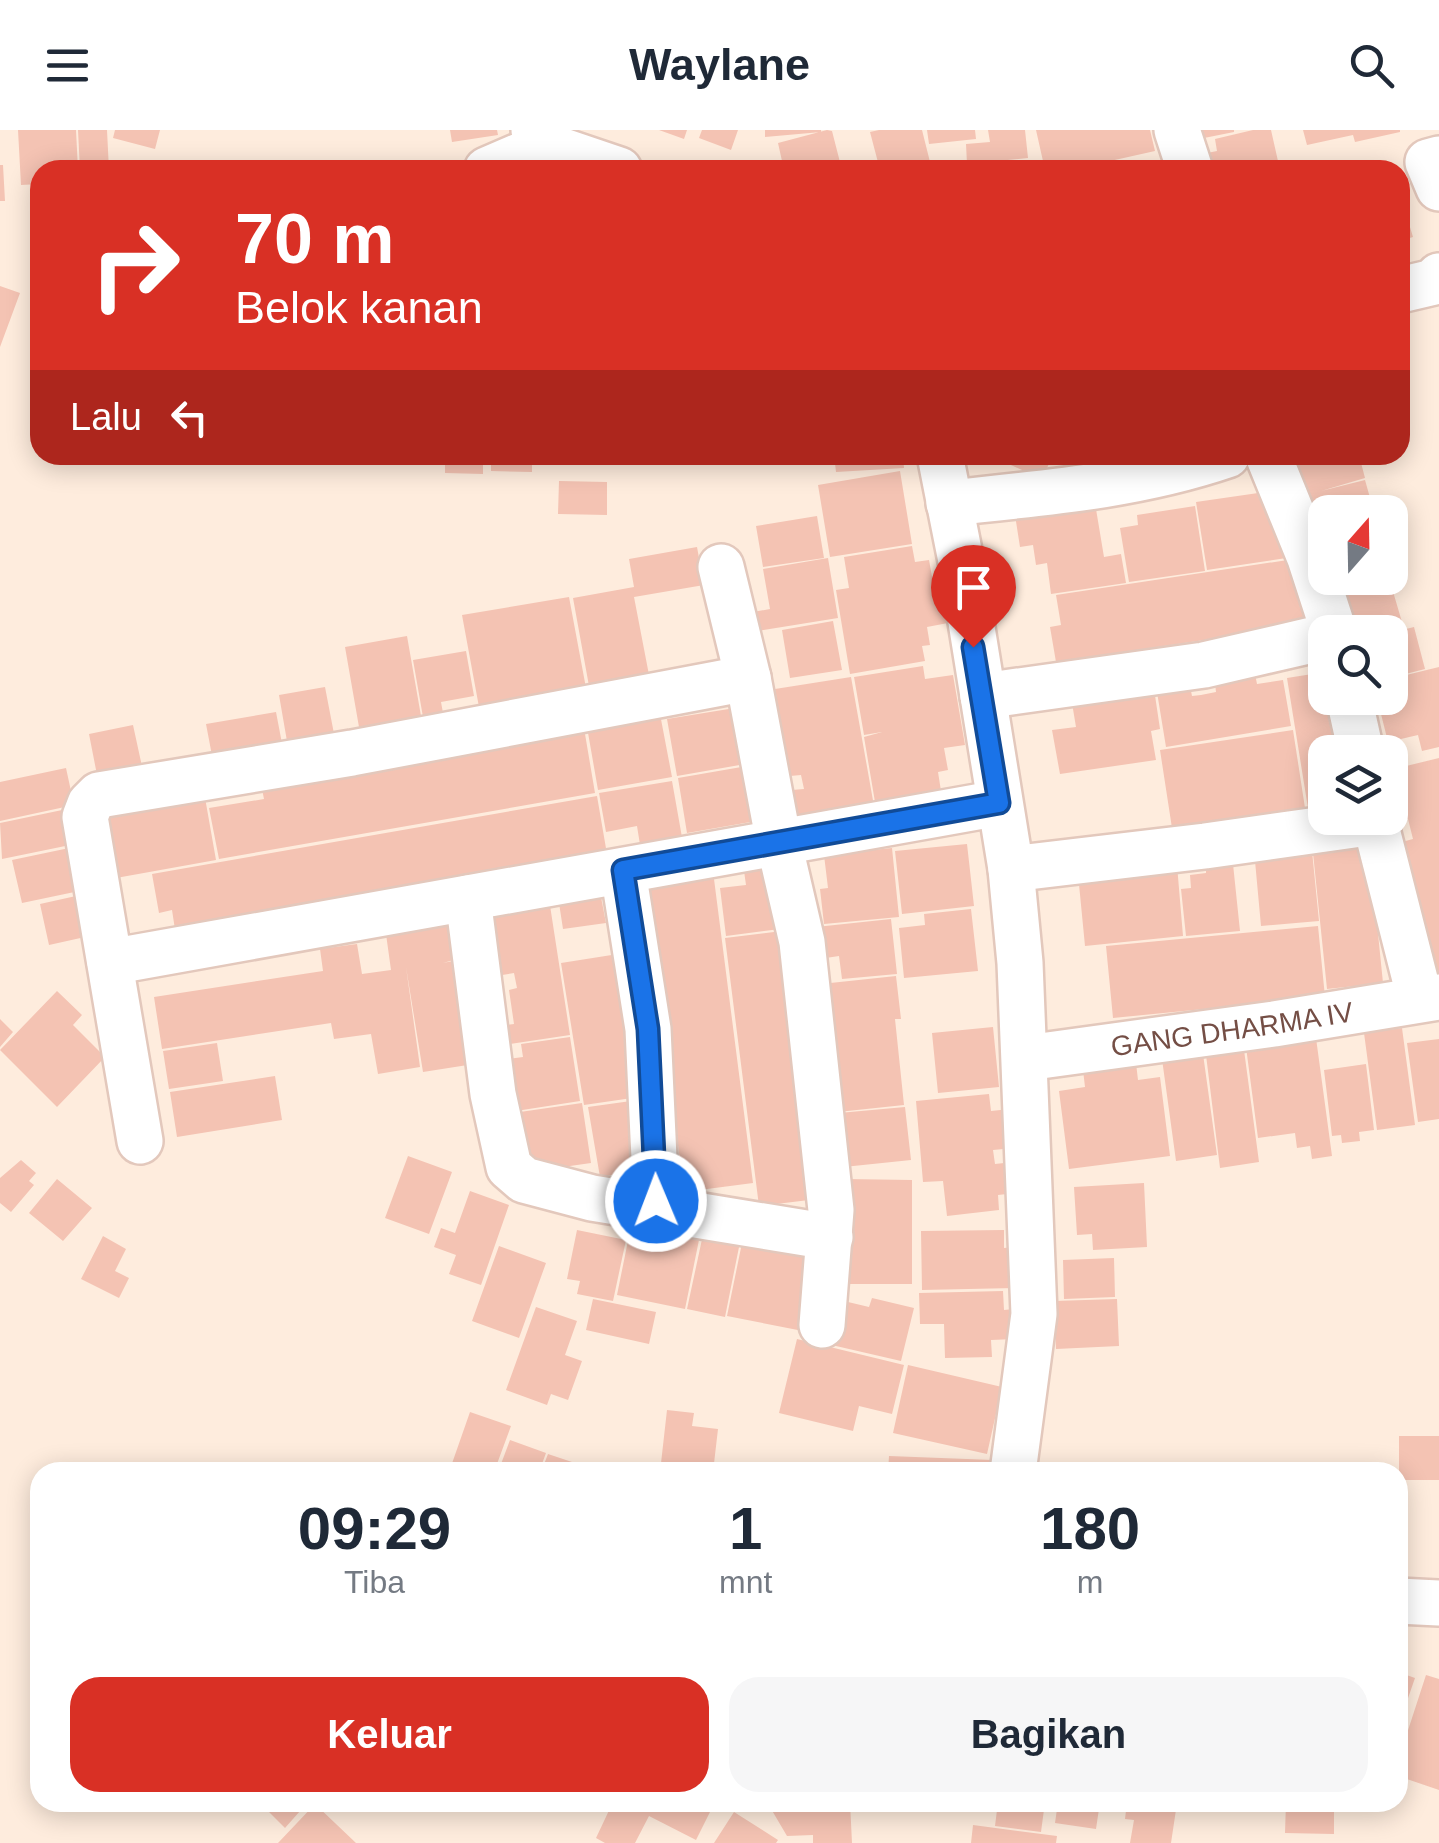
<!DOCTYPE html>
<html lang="id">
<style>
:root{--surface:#fff;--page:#f6f6f7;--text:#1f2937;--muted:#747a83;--accent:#d93025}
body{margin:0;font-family:Arial,sans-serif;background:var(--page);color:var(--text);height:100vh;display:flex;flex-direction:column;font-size:38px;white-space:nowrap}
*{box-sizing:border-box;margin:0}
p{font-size:32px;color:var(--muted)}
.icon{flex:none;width:55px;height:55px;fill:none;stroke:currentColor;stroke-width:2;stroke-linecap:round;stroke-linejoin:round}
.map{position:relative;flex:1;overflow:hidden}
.panel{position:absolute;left:30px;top:1332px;width:1378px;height:350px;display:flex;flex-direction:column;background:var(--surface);border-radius:30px;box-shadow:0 5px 25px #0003}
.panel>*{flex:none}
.banner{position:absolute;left:30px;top:30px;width:1380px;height:305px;border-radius:30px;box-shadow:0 5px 25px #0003;background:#d93025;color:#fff;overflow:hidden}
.needle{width:65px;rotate:20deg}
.tools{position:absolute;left:1308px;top:365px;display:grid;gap:20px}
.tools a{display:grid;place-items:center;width:100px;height:100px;border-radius:20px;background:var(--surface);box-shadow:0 5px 25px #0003;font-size:50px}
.pin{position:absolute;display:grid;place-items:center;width:85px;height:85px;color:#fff;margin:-102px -42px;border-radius:50% 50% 50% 0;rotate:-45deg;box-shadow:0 0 10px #0007}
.pin .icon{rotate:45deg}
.me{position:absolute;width:110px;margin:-55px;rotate:359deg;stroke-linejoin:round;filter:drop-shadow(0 0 8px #0008)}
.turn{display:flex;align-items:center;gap:35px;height:210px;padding:0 40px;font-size:45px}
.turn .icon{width:130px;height:130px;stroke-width:2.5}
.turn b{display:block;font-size:70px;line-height:85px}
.then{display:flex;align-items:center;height:95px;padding:0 40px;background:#0003;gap:20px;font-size:38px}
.eta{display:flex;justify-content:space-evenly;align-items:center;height:170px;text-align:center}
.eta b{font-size:60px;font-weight:600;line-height:70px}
.cta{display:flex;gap:20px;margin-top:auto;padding:20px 40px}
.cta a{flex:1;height:115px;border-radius:30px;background:var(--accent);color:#fff;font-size:40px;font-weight:600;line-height:115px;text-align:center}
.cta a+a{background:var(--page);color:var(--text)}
header{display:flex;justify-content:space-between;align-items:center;height:130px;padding:0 40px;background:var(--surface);font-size:45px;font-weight:600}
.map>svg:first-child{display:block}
.building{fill:#f4c3b3}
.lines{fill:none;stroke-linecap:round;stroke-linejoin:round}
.minor-casing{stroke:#e3c8bc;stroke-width:50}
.minor{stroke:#fff;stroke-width:45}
.route-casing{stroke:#114b97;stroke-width:25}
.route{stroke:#1a73e8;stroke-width:18}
.labels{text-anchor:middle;stroke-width:8;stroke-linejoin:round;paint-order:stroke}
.street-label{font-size:28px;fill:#744e45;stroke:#fff0e4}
</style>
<header><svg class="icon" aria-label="menu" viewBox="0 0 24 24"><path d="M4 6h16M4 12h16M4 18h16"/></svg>Waylane<svg class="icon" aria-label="search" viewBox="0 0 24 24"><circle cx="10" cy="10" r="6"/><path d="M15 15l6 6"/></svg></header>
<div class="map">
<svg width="1439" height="1713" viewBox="0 0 1439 1713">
<rect width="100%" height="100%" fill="#feecdd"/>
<path class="building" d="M18,0H76L78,40H40V54L21,55Z
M78,0H107L109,40H80Z
M115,0H160L155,19L113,8Z
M450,0H497L498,5L452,12Z
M659,0H687L684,9Z
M702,0H738L731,20L699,8Z
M765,0H821V2L765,7Z
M827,0L832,1L842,40H784L778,13Z
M879,0H922L932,40H880L870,2Z
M927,0H975L976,9L929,14Z
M988,0H1025L1028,28L967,34L966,14L990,12Z
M1036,0H1150L1155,21L1070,40H1045Z
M1197,0H1234V2L1199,9Z
M1253,0H1271L1280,40H1206L1202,24L1217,21L1215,9Z
M1303,0H1400V2L1355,12L1353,5L1307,15Z
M0,35H3L5,71H0Z
M1400,64L1413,107L1400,111Z
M0,156L20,163L0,217Z
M445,325H483V344L445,343Z
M491,325H532V342L491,341Z
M550,325H585V335H550Z
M834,325H903L904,338L836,342Z
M989,325H1053L1042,349Z
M1284,325H1359L1365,348L1321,361L1365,350L1374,382H1325V400L1313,404Z
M900,341L912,414L830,427L818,355Z
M559,351L607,352V385L558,384Z
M1272,361L1293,427L1207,440L1196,372Z
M1095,373L1104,427L1121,424L1126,453L1051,464L1047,433L1036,435L1033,415L1020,417L1015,385Z
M1195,376L1205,441L1129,452L1120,398L1138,395L1137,385Z
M817,386L824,428L763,437L756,396Z
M912,416L915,432L929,430L936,469L944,468L948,493L927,497L930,515L922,516L925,531L850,544L836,460L849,458L844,427Z
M697,417L704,455L634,467L649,545L589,556L573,468L634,457L629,429Z
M828,428L838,488L751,502L747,483L770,479L763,439Z
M1294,429L1305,495L1056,532L1050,497L1061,495L1056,465Z
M1344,448H1389L1402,492L1366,502L1361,485L1343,490L1334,459L1346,455Z
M569,467L586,558L479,577L462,485Z
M833,491L842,540L790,548L782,500Z
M1414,497L1425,539L1390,548V503Z
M407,506L421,586L359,597L345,517Z
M466,521L474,566L441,572L443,583L423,587L413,530Z
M923,536L925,549L953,545L965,615L944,618L948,640L938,642L941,661L875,672L864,607L882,602L864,605L854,547Z
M1439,537V617L1422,621L1418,605L1388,612L1377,568H1390V549Z
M1254,539L1257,554L1283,550L1291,596L1166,617L1156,556L1189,551L1192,566L1201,565L1216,562L1214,545Z
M1325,542V568H1335L1344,622H1325V676L1308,678L1287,548Z
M851,547L874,676L797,689L792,660L804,659L801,645L790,646L775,559Z
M1153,552L1160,599L1151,601L1156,630L1060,644L1052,600L1076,597L1072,573Z
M325,557L335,609L288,617L279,565Z
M741,577L751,633L677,646L667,589Z
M276,582L284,624L214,636L206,594Z
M660,584L672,647L598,660L587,597Z
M133,595L143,641L98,650L89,604Z
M584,598L595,663L219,729L209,678L264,669L261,654Z
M1293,600L1305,678L1172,698L1160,620Z
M1439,628V857L1398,713L1413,709L1408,689L1391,693L1390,689V659L1402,656L1398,638Z
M753,635L762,690L687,703L678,648Z
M66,638L74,675L0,691V652Z
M672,651L683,713L641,721L637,696L606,702L599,663Z
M204,662L216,730L116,748L104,679Z
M597,666L608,730L176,806L172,780L159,783L152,744Z
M67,679L75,714L2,729L0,693Z
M1368,705L1383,853L1327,859L1313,723L1332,722L1331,709Z
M967,714L974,776L902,784L895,721Z
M74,717L84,760L22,773L12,730Z
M892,718L899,787L824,794L820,759L828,758L824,725Z
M1254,720L1312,721L1319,791L1261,796Z
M1233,734L1240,801L1186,806L1181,759L1191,758L1190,745L1206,743V736Z
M1177,735L1183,806L1085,816L1078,744Z
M768,738L788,798L726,806L720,758L746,755L744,741Z
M714,749L753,1053L684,1062L645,757Z
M85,764L94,805L49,815L40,774Z
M601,767L606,793L563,799L559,773Z
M549,769L570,905L510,914L506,895L514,894L509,860L517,858L514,843L496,846L485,779Z
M971,779L978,841L904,848L899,798L925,795L924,784Z
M891,789L897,844L842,849L839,826L819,829L816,797Z
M452,794L457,829L443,833L458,830L474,934L423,942L406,837L420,937L378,944L371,904L334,909L331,893L162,919L154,867L323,841L320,819L357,814L362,844L391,840L386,804Z
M1318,796L1325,867L1113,888L1106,816Z
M782,801L817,1069L759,1076L725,808Z
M618,824L639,967L584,975L561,833Z
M896,846L901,889H895L904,975L838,982L829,897H835L833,880L824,881L821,854Z
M57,861L82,885L73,895L105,927L57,977L0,920Z
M0,889L13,902L0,917Z
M993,897L999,957L938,963L932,903Z
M1402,898L1415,995L1377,1000L1364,903Z
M570,907L580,971L516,981L508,929L523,927L521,914Z
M1316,908L1332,1026L1312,1029L1310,1016L1297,1018L1295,1003L1258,1008L1246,917Z
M1439,909V989L1418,992L1407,913Z
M217,913L223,951L169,959L163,921Z
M1244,920L1259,1032L1220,1038L1206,925Z
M1203,924L1217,1025L1176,1031L1162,929Z
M1136,933L1138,950L1160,947L1170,1026L1069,1039L1059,961L1085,957L1083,940Z
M1366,934L1374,1000L1359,1002L1360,1011L1342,1013L1341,1005L1332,1006L1324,940Z
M275,946L282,990L177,1007L170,962Z
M989,964L991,981L1010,979L1014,1018L993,1020L995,1034L1004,1033L1007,1064L998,1065L999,1080L947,1086L943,1051L923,1052L916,971Z
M631,971L642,1040L600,1047L588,977Z
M582,973L591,1033L535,1041L507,984Z
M905,977L911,1030L834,1038L839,983Z
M408,1026L452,1042L429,1104L385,1088Z
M21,1030L36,1043L29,1051L34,1055L11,1082L0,1073V1048Z
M57,1049L92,1078L63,1111L29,1083Z
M845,1049L912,1050V1154H846Z
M1144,1053L1147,1117L1093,1120L1092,1104L1077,1105L1074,1057Z
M470,1061L509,1075L481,1155L449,1144L456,1125L434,1117L441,1098L455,1103Z
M633,1086L701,1100L685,1179L617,1165Z
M577,1100L626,1110L613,1171L577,1164L580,1151L567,1149Z
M704,1100L741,1107L725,1187L687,1179Z
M1004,1100V1118L1014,1117L1015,1158L922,1160L921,1101Z
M103,1106L126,1119L115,1141L129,1148L119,1168L81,1149Z
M743,1108L824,1125L808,1202L727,1186Z
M499,1116L546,1133L519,1208L472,1191Z
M1114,1128L1115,1167L1064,1169L1063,1130Z
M1003,1161L1004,1180L1014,1179L1015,1209L991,1210L992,1227L945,1228L944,1194H920L919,1163Z
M872,1168L914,1178L901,1231L823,1213L833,1175L846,1178L848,1172L869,1177Z
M593,1169L656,1182L649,1214L586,1200Z
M1117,1169L1119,1216L1056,1219L1054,1171Z
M536,1177L577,1191L565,1225L582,1231L568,1270L551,1264L547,1275L506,1260Z
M797,1209L904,1235L892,1284L859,1276L853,1301L779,1283Z
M908,1235L1002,1257L987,1324L893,1303Z
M667,1280L694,1283L692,1296L718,1299L713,1342H660Z
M470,1282L511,1296L494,1342H449Z
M1399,1306H1439V1350H1399Z
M510,1310L546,1323L539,1342H498Z
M548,1324L587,1337L585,1342H541Z
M889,1326L993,1330L992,1342H888Z
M1398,1542L1415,1548L1398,1597Z
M1426,1545L1439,1549V1660L1398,1646V1631Z
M259,1672H308L285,1698Z
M613,1672H715L696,1710L649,1686L635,1713H605L596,1708Z
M767,1672H850L852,1713H813V1705L787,1706Z
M998,1672H1045L1041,1702L995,1696Z
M1058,1672H1100L1096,1699L1055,1693Z
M1127,1672L1177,1673L1171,1713H1130L1134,1690L1125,1689Z
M1286,1672H1334V1704L1285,1703Z
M315,1674L356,1713H278Z
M734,1682L778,1710L776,1713H714Z
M973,1695L1057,1706L1056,1713H971Z"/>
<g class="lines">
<defs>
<g id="minor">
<path d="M534,0L545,15L619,40"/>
<path d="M1177,0L1190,40"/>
<path d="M1439,29L1428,32L1439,58"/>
<path d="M487,40L545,15"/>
<path d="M1400,160L1434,152L1439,146"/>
<path d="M940,325L962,436L1011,739L1020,833L1034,1184L1013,1342"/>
<path d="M1268,325L1310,428L1334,502"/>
<path d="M949,373C1044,363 1136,356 1227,325"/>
<path d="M721,437L748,548L779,713L802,812L831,1080L822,1195"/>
<path d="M983,566L1204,535L1325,507"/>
<path d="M1349,568L1361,622"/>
<path d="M1374,688L1420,869"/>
<path d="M1011,739L1205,716L1375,692"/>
<path d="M623,741L648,899L656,1071L652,1079"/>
<path d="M468,768L493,964L509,1037L524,1050L592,1068L830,1107"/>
<path d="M110,832L999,673"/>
<path id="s1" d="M1026,928L1274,894L1439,867"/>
<path d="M140,1011L85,687L90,674L99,665L352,623L748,548"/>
<path d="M1398,1471L1439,1473"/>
</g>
</defs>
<use href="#minor" class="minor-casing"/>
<use href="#minor" class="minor"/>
</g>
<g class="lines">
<defs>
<path id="route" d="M656,1071L648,899L623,740L999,673L973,517"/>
</defs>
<use href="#route" class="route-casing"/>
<use href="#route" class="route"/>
</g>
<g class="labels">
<g class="street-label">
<text dy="10" stroke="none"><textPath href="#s1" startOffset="208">GANG DHARMA IV</textPath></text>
</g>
</g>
</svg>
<div class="tools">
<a><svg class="needle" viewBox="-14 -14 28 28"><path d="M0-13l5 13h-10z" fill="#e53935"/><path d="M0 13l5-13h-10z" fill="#747a83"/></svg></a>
<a><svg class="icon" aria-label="search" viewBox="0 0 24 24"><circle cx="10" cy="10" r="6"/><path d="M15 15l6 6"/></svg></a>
<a><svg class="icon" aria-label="layers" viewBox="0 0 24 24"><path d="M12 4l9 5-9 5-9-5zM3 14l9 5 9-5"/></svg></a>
</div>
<div class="pin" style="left:973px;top:517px;background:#d93025"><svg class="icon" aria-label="arrive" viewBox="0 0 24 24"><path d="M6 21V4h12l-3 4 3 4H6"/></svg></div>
<svg class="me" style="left:656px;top:1071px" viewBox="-20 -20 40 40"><circle r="17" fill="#1a73e8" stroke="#fff" stroke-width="3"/><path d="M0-11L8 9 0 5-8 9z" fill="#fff"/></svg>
<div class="banner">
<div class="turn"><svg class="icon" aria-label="right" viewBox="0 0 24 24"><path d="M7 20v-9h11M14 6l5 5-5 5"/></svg><div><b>70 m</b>Belok kanan</div></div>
<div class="then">Lalu<svg class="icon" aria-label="left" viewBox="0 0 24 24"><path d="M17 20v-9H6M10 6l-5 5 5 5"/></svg></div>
</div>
<section class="panel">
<div class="eta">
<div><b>09:29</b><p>Tiba</p></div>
<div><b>1</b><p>mnt</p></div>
<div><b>180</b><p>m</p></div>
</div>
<div class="cta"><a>Keluar</a><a>Bagikan</a></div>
</section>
</div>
